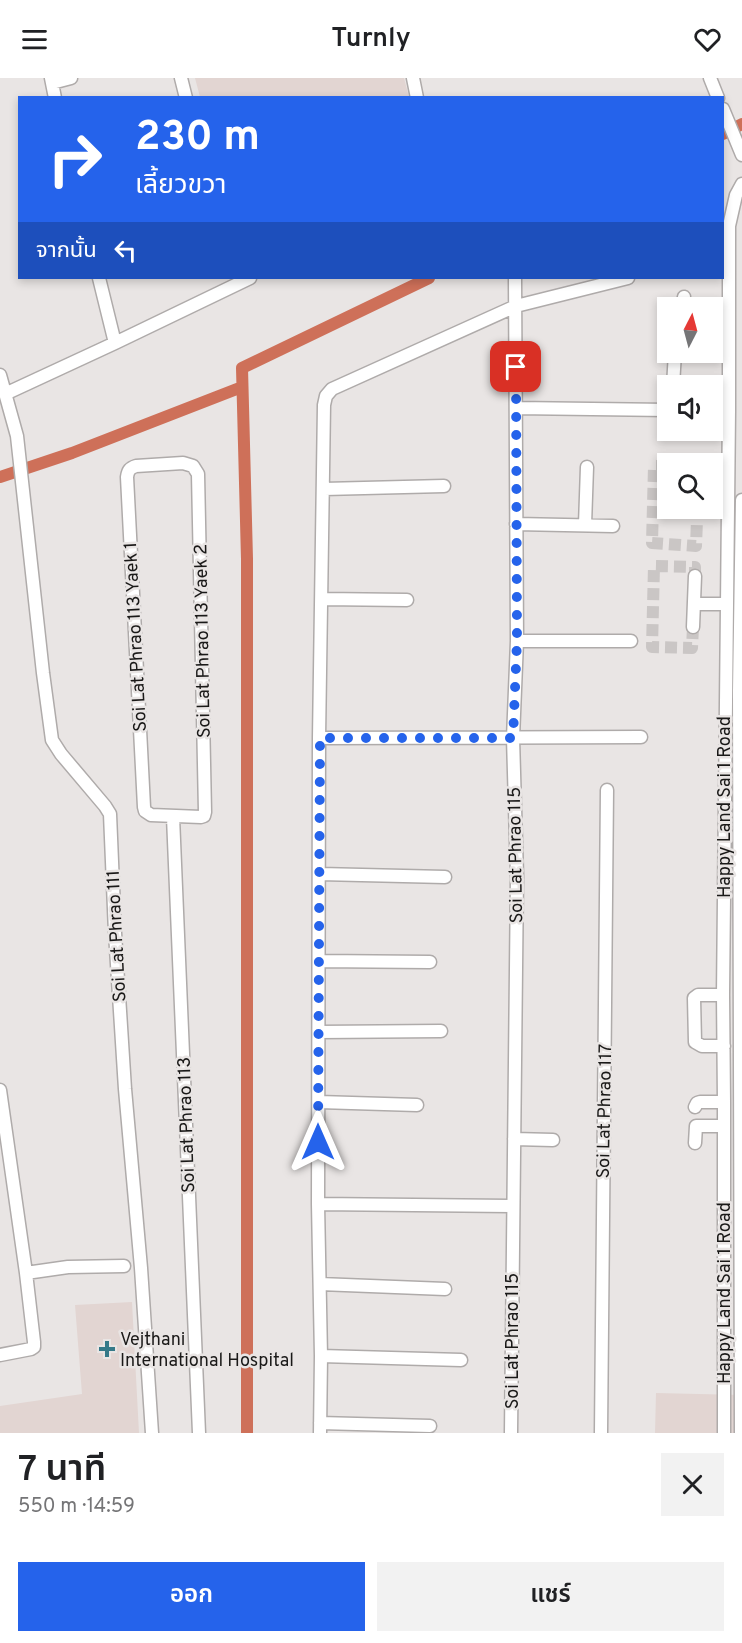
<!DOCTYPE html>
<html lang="th">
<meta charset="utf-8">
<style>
:root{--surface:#fff;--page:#f2f2f2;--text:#202124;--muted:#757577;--accent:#2563eb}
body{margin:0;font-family:Overpass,"Noto Sans Thai",sans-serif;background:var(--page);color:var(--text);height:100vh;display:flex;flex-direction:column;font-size:22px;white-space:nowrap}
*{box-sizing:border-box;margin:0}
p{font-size:20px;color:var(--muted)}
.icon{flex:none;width:33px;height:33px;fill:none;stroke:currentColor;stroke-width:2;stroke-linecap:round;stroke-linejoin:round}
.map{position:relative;height:1355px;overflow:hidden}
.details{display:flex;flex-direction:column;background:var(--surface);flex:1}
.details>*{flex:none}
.hud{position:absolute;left:18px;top:18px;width:706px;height:183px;border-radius:0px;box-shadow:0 3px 9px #0003;background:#2563eb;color:#fff;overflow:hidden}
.needle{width:39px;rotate:6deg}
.buttons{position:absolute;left:657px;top:219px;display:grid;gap:12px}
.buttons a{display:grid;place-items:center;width:66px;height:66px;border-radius:0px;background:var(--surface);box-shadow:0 3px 9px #0003;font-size:30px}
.pin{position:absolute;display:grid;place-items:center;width:51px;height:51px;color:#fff;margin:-26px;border-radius:12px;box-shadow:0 3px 9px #0006}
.me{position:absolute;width:66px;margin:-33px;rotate:0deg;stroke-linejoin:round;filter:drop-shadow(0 0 4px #0008)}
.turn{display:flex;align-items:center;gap:21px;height:126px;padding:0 18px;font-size:27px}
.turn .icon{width:78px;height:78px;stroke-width:2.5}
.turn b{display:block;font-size:42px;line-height:51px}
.then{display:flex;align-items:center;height:57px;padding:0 18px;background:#0003;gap:12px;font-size:22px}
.round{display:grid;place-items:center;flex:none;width:63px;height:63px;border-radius:0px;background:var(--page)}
.summary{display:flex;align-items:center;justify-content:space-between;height:102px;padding:0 18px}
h1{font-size:36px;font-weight:600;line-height:45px}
.action{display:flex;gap:12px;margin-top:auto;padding:12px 18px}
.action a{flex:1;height:69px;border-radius:0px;background:var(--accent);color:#fff;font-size:24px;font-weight:600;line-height:69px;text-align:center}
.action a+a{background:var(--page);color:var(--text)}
header{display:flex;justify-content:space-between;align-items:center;height:78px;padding:0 18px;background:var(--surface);font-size:27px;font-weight:600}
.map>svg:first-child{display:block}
.built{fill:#e2d5d2}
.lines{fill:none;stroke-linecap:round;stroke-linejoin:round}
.canal{stroke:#ce7059;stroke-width:12}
.minor-tunnel{stroke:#cac6c5;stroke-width:12;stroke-dasharray:12 6;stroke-linecap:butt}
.minor-casing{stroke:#afabaa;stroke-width:15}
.minor{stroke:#fff;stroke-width:12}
.route{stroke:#2563eb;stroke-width:10;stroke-dasharray:0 18}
.poi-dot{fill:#357988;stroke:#e9e5e4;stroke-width:2}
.labels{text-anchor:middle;stroke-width:5;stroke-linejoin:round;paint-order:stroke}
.street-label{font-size:18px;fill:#1a1918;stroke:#e9e5e4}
.poi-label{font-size:18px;fill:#1a1918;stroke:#e9e5e4;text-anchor:start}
</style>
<header><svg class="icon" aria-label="menu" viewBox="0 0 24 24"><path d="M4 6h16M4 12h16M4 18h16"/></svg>Turnly<svg class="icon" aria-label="heart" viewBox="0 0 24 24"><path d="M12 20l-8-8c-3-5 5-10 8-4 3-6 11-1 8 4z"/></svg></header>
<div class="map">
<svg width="742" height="1355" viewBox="0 0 742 1355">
<rect width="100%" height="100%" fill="#e9e5e4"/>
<path class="built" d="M195,0H404L409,19H200Z
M132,1224L139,1355H0V1328L82,1316L75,1227Z
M656,1315L742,1317V1355H655Z"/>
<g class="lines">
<path class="canal" d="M723,56L742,46
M0,399L72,375L242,309
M247,1355V481L242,290L429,200"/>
<path class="minor-tunnel" d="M668,388H654L652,465L696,468L697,442
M693,549L692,570L652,569L654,488L695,489V498"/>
<defs>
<path id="minor" d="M51,0L55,20
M181,0L186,20
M413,0L417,20
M710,0L718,20
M52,5L71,0
M723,31L742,77
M99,200L115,265
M682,230L684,219
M0,297L17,358L43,595L52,662L61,676L105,728L110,736L115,855L125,1011L141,1190L152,1355
M673,308L675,274
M5,316L115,265L250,200
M516,330L668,332
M712,333H729
M183,385L193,388L198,396L205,734L204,738L201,739L151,737L145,733L144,729L127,399C128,392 130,390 136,388Z
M324,411L444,408
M712,418L728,419
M516,446L613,448
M585,447L587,389
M322,521L407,522
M694,526H726
M693,549L695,498
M517,563H631
M319,660L641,659
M173,739L199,1355
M320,796L445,799
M319,883L430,884
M723,917H698L694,920L695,964L702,968H724
M319,954L441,953
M0,1012L26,1195L34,1264V1269L31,1271L0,1277
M319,1024L417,1027
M695,1029L697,1025L700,1024H724
M514,1061L553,1062
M695,1065L696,1048H724
M318,1126L513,1128
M26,1195L68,1189L124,1188
M320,1206L445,1211
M321,1278L461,1282
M320,1345L430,1348
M320,1355L321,1278L318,1126L319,660L324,327L326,318L332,311L516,228L628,200
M511,1355L517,798L513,660L517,563L515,200
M601,1355L607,712
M724,1355V1024L723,917L729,333V148L736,117L742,106
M741,1355L739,613L742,422"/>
</defs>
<use href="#minor" class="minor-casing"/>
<use href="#minor" class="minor"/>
</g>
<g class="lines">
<path class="route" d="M318,1064L320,660H513L517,563L516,289"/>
</g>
<path class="poi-dot" d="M104 1262h6v6h6v6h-6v6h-6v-6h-6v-6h6z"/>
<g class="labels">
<g class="street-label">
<text transform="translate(135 559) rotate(-93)" y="6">Soi Lat Phrao 113 Yaek 1</text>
<text transform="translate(202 563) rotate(-91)" y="6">Soi Lat Phrao 113 Yaek 2</text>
<text transform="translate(724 729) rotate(-90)" y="6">Happy Land Sai 1 Road</text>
<text transform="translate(515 777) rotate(-91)" y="6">Soi Lat Phrao 115</text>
<text transform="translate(116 858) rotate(-93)" y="6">Soi Lat Phrao 111</text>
<text transform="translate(604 1033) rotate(-89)" y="6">Soi Lat Phrao 117</text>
<text transform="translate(186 1047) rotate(-92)" y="6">Soi Lat Phrao 113</text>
<text transform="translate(724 1215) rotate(-90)" y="6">Happy Land Sai 1 Road</text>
<text transform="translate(512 1263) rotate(-90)" y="6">Soi Lat Phrao 115</text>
</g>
<g class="poi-label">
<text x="120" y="1267">Vejthani<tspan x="120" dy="21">International Hospital</tspan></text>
</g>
</g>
</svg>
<div class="buttons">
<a><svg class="needle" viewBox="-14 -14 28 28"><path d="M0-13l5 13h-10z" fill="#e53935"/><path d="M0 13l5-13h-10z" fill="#757577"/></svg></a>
<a><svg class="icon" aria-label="sound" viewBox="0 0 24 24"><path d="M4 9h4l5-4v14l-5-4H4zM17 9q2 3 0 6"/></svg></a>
<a><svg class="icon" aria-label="search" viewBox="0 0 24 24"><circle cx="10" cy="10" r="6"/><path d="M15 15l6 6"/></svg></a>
</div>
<div class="pin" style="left:516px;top:289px;background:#d93025"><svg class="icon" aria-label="arrive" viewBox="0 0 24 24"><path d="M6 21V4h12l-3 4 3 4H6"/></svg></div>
<svg class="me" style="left:318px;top:1064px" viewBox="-20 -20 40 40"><path d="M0-17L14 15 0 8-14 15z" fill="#2563eb" stroke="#fff" stroke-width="4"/></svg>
<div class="hud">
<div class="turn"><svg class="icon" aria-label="right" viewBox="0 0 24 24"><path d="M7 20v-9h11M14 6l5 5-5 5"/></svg><div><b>230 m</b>เลี้ยวขวา</div></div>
<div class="then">จากนั้น<svg class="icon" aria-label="left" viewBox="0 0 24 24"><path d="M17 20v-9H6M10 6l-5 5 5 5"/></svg></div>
</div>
</div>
<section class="details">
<div class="summary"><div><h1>7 นาที</h1><p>550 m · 14:59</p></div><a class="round"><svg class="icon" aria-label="close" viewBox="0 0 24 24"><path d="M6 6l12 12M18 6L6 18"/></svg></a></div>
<div class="action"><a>ออก</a><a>แชร์</a></div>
</section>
